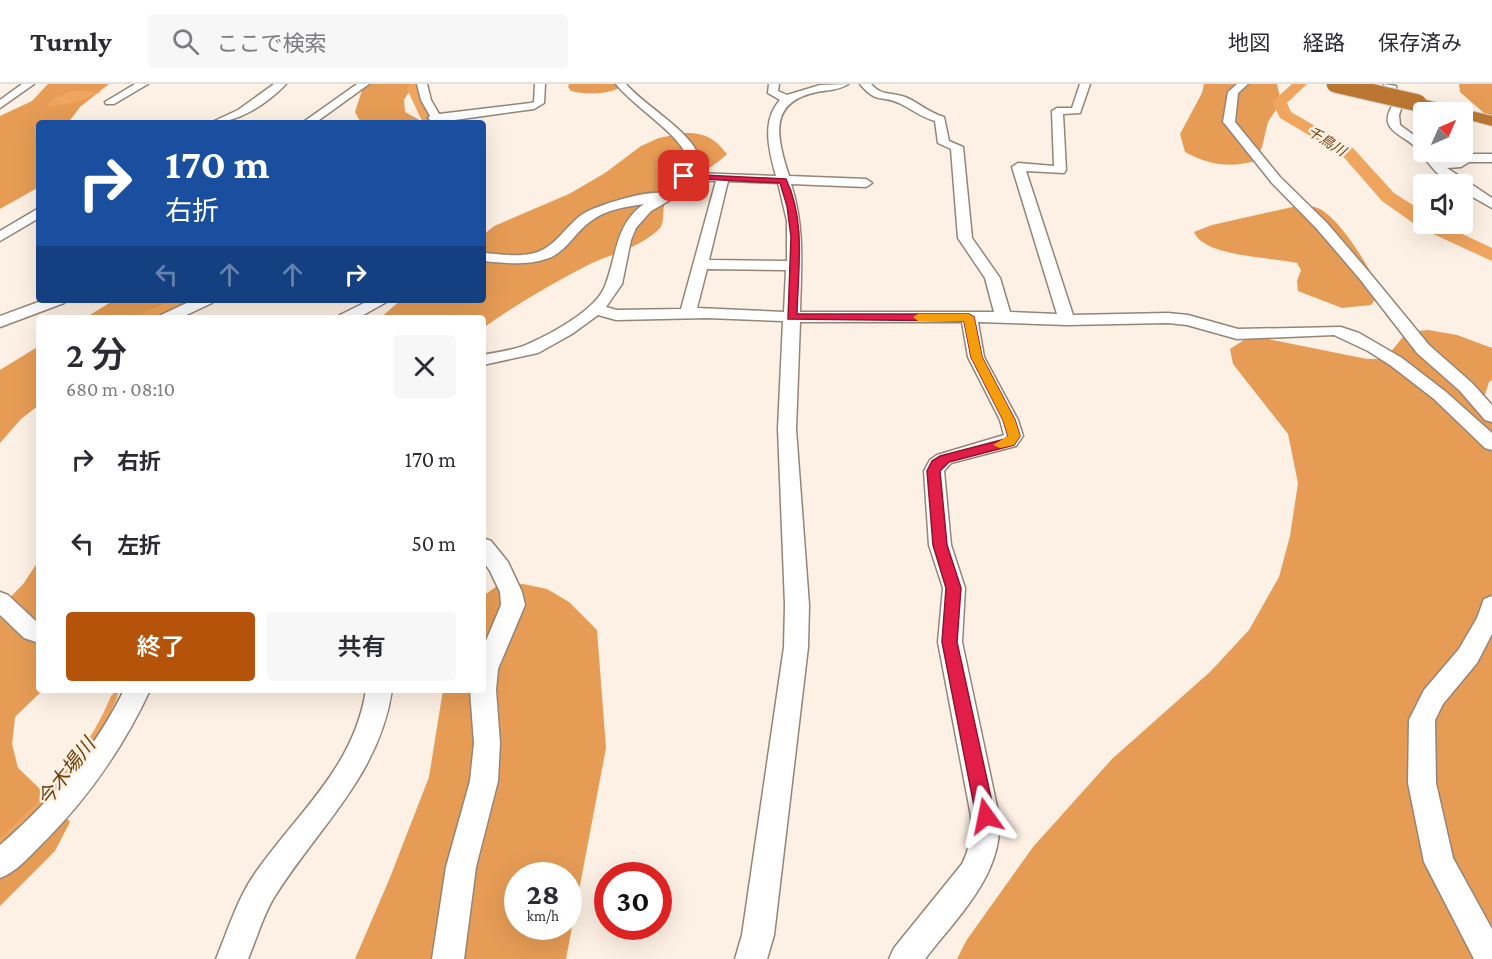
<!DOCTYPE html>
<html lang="ja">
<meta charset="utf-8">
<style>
:root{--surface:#fff;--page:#f7f7f7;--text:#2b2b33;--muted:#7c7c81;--line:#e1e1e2;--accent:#b45309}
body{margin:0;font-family:"Crimson Pro","Noto Sans JP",serif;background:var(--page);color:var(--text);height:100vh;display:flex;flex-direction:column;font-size:22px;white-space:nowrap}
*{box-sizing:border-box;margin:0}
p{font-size:20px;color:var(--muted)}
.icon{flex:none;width:33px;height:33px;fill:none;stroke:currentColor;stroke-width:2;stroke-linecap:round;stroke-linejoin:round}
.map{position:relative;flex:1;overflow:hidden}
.panel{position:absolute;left:36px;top:231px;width:450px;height:378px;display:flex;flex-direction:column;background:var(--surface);border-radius:6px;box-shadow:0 6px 24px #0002}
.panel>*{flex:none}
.guide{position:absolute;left:36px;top:36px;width:450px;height:183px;border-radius:6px;box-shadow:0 6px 24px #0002;background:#1a4fa0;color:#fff;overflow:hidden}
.needle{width:39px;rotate:45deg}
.controls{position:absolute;left:1413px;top:18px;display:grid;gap:12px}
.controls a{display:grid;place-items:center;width:60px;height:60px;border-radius:6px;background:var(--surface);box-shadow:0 6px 24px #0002;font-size:30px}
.speed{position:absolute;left:504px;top:778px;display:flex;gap:12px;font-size:30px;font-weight:700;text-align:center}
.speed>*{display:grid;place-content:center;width:78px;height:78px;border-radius:50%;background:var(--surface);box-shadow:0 6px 24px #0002;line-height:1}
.speed small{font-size:15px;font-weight:400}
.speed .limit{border:9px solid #d22;background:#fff;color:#111}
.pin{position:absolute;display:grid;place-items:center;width:51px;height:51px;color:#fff;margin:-26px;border-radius:12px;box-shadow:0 3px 9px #0006}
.me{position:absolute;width:66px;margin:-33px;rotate:348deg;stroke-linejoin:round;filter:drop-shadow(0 0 4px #0008)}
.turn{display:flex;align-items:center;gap:21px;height:126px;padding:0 30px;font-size:27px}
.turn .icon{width:78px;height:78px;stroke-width:2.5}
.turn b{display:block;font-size:42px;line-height:51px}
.lanes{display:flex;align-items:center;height:57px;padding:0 30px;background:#0003;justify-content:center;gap:30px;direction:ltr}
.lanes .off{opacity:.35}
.round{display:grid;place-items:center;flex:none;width:63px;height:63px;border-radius:6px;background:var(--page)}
.head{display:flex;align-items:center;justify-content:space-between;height:102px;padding:0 30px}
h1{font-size:36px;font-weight:600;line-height:45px}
.action{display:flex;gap:12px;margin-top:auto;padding:12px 30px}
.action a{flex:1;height:69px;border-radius:6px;background:var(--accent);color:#fff;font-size:24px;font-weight:600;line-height:69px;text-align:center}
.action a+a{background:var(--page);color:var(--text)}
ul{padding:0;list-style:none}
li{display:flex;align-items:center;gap:18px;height:84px;padding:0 30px}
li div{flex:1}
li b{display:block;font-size:22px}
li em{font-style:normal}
header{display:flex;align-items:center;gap:36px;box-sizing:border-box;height:84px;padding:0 30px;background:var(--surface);border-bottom:2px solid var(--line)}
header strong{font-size:28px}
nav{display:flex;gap:33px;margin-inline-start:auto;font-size:21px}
.search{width:420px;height:54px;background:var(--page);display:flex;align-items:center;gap:15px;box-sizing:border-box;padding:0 21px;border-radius:6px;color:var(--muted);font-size:22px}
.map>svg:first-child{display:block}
.forest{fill:#e69c55;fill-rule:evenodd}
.water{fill:#f0a55e}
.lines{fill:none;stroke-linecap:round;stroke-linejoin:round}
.stream-far1{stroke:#f0a55e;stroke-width:4.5}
.stream{stroke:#f0a55e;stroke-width:6}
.river{fill:#f0a55e;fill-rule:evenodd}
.minor-casing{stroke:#948577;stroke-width:3}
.highway-casing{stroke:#d6d5d4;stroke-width:2}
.minor{fill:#fff;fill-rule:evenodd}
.highway{fill:#bb7731;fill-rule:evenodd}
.highway-bridge-casing{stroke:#d6d5d4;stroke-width:19;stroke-linecap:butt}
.highway-bridge{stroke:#bb7731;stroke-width:17}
.route{fill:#e11d48;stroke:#92132f;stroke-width:1.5}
.slow{fill:#f59e0b}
.labels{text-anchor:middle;stroke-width:5;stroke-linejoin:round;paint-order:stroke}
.far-water-label{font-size:14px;font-style:italic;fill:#6d3d02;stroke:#fdf0e4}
.near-water-label{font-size:20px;font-style:italic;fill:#6d3d02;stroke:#fdf0e4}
</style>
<header>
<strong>Turnly</strong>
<div class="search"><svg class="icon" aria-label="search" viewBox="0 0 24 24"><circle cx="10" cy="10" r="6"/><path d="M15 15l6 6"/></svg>ここで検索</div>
<nav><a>地図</a><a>経路</a><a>保存済み</a></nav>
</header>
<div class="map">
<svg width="1492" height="875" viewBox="0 0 1492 875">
<rect width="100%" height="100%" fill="#fdf0e4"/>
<path class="forest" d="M48,0H109L80,23L68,39H39V103L0,125V32L32,17Z
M364,0H414L404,16L405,28L425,39H361L355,28Z
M569,0H625C614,11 584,11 571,7L568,3Z
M1204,0H1277L1281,18L1268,38L1262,63L1256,77C1229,84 1209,81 1185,68L1180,50L1202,9Z
M1459,0H1492V32L1485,30L1460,8Z
M683,49C704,48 715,54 727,70C713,85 673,103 665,119C661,129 667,140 656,148C637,164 612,170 590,180C553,199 517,220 483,244V234H380L401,216H483V151L494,142L569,110L605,89L641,62L659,54Z
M1297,122C1304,122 1313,121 1320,125C1343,138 1370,185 1381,208L1371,221L1342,224L1298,207L1297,197L1301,186L1297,179C1272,173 1204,173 1194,148L1212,141Z
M114,216H214L180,234H85Z
M1428,246L1457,251L1492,264V296L1489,298L1484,314L1492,320V875H957L966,857L1033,763L1112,675L1211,587L1249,546L1279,493L1290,452L1298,399L1288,350L1233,280L1230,265L1244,256L1258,253L1367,275H1385L1407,248Z
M39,262V321L21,335L0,359V286Z
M39,476V606H43L15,633L12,660L18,684L57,721L70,738L55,767L0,822V524L24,499Z
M523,500L547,505L569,518L597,546L606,664L566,875H355L389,796L429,693L443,606H483V512L497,502ZM518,792H568V843H518Z"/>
<path class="water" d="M71,7L101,8L77,18L46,23L53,15Z"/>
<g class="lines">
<path class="stream-far1" d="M114,614L117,606"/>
<path class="stream" d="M0,758C47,716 90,672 114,613"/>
<path class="river" d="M409,0H423L421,5L439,39H423L407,5Z
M1292,0H1307L1287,19L1291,28L1353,64L1394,109L1424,128V140H1441L1492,164V177L1420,144L1382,117L1341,70L1280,34L1272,18Z
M173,216H201C188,234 160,234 140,234L143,229Z"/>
<defs>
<path id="minor" d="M22,0H34L0,24V16Z
M135,0H148L114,20H106L105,18Z
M274,0H286C267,20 238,39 210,39L238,26Z
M357,0H369L315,39H302Z
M417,0H427L431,16L439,30L531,19L534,18L535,0H545L544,19L534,25L433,39L428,34L430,32L421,16Z
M616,0H626C644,21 691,48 698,71C700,78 696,83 693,89L776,92C769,67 761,37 780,16L768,9L769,0H779L778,7L787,11L820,1L848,0C840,6 827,6 817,8C767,18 777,54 789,92L866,95L872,99L866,103L791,100C805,143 801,184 800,228H994L985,194L958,154L951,65L938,59L935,37C921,33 913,26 901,20C882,10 877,21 860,0H871C881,12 891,8 905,13C920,19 927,28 944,33L949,57L963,63L972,154L1000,194L1010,228L1057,230L1012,83L1018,79L1054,82L1052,27L1057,24H1072L1080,0H1090L1080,29L1063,30L1066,86L1064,89L1026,87L1073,231L1168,229L1188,231L1238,245L1341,243L1359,249L1402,274L1446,308L1492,349V366L1485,364L1434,315L1390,281L1368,267L1334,251L1237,255L1187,241L1168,239L1067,241L978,238L984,273L1018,336L1023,352L1016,362L951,379L944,387L951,461L965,504L962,558L999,732C1004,790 958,832 925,875H889L894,864L962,780C970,765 972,749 971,732L938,558L943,504L929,461L924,387L930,376L937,371L1004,351L1000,336L968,273L962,238H800L796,345L809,521L808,563L774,851L767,875H735L742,851L784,563L785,521L778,345L783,237L707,234L616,236L598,231L572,250L538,269L483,281V271C498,268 515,266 528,260C551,250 596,226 605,202C617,172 615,140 644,120C626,123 606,125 591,137C575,148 567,167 549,174C527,182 505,179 483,177V169C500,170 521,174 538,168C556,161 565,144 580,132C592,122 647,106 663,109C670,105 673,99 678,92C682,85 689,79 686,71C679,50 632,21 616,0ZM688,96L716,97L681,225L617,226L606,223L622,200L631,156L636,144L651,127L679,111ZM728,97L778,99L787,137V177L709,176ZM707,185L786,186L784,228L697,224Z
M1237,0H1248L1238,9L1235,38L1280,93L1327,139L1369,188L1429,261L1472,299L1492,321V338L1485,336L1460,307L1417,269L1359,194L1317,145L1272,99L1225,40L1223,38L1228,8Z
M1384,0L1396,2L1397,12L1402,22L1399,31L1400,41L1423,58L1424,68H1430L1437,77L1454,76L1466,70H1492V78H1469L1461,83L1447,84L1492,114V124L1462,107V100C1438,100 1429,76 1413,61C1407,55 1396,51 1391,44C1385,37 1388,29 1392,22Z
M39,124V134L0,157V147Z
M44,216H66L64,219L0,243V232Z
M193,216H214L212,219L180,234H159L161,231Z
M370,216H390L358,234H338L340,231Z
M483,454L491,457L508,478L522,508L525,521L498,585L496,606L500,659L498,697L476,783L464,875H432L446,783L470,697L474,659L470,606H483V564L501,521L500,508L490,487L483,477Z
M0,508L8,511L39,540V559L24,554L0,531Z
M1492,512V550L1477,579L1443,620L1435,636L1436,699L1453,774L1492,845V875H1474L1424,778L1408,699L1409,636L1424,606L1459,565L1477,534L1484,515Z
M124,606H150C122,666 86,717 39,763C27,775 16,788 0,794V761C51,717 94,667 124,606Z
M366,606H392C379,692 319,742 275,812C263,831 257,854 248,875H216C228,846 238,813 256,788C299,727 354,683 366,606Z"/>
<path id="highway" d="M1418,14L1492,32V42L1462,34V28H1440L1412,22L1410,19L1412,16Z"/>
</defs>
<use href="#minor" class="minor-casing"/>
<use href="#highway" class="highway-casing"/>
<use href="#minor" class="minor"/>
<use href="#highway" class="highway"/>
<defs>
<path id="highway-bridge" d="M1335,0L1418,19"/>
</defs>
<use href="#highway-bridge" class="highway-bridge-casing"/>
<use href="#highway-bridge" class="highway-bridge"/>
</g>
<path class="route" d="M682,90L786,95C806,137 798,185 797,230H969L974,233L982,273L1015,336L1020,352L1014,361L949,378L940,387L947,461L961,504L957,558L995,732L992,738L986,740L979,738L976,732L942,558L946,504L933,461L927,387L932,377L940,372L1005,355L1008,352L1003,336L971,273L964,237L788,235L791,153L787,122L780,99L684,94L682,93Z"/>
<path class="slow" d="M969,230L974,233L982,273L1015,336L1020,352L1014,361L1000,364L993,361L1008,352L1003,336L971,273L964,237H918L913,233L918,230Z"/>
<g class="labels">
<g class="far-water-label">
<text transform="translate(1327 57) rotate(32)" y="5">千鳥川</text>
</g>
<g class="near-water-label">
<text transform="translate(66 688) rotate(-52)" y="7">今木場川</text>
</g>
</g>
</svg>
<div class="controls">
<a><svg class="needle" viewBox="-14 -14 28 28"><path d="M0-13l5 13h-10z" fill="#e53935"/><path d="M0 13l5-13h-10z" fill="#7c7c81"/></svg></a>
<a><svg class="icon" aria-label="sound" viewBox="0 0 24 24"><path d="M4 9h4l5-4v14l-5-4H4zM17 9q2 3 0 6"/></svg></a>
</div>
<div class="speed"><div>28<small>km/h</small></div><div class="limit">30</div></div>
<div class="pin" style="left:684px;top:92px;background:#d93025"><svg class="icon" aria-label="arrive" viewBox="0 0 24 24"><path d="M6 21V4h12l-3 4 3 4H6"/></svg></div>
<svg class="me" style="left:986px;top:732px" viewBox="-20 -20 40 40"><path d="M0-17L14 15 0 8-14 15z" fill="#e11d48" stroke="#fff" stroke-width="4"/></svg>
<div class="guide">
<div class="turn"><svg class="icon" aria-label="right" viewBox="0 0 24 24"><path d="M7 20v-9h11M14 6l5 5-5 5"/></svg><div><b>170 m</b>右折</div></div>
<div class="lanes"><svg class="icon off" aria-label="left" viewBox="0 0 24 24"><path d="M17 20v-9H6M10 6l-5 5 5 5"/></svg><svg class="icon off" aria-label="ahead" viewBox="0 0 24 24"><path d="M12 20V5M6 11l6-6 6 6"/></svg><svg class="icon off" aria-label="ahead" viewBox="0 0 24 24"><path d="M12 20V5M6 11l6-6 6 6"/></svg><svg class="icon" aria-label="right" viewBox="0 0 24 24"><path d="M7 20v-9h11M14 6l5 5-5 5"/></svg></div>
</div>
<section class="panel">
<div class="head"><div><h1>2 分</h1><p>680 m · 08:10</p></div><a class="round"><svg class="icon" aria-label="close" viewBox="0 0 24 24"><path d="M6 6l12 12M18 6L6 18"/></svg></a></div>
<ul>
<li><svg class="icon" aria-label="right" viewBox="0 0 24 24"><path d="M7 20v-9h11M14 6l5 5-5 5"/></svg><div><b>右折</b></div><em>170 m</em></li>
<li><svg class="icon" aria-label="left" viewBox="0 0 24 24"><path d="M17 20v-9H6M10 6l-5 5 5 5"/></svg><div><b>左折</b></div><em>50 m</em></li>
</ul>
<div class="action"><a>終了</a><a>共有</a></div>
</section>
</div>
